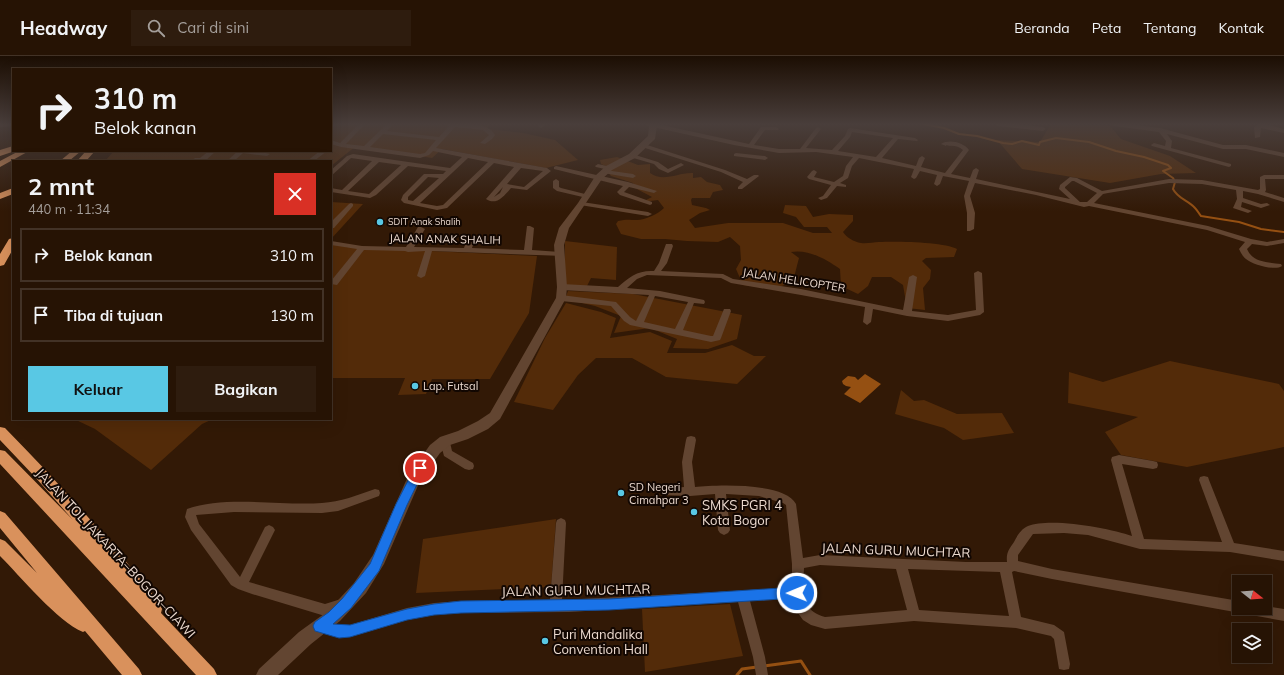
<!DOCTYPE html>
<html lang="id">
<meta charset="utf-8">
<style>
:root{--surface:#261304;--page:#2e1c0e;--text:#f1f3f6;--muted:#a49e9a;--line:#423226;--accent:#59c8e4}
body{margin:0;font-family:Mulish,sans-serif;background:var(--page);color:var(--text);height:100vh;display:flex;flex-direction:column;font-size:15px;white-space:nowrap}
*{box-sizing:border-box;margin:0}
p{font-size:13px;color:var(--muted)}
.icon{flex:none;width:22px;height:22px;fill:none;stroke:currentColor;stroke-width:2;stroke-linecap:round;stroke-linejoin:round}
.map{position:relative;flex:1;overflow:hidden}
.drawer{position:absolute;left:12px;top:104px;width:320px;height:260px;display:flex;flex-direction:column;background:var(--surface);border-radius:0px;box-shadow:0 4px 16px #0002,0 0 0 1px var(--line)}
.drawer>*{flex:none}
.guide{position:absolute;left:12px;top:12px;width:320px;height:84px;border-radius:0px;box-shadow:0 4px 16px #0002,0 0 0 1px var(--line);background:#261304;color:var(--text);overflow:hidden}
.needle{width:26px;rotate:107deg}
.controls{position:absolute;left:1232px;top:519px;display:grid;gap:8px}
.controls a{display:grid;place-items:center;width:40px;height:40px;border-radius:0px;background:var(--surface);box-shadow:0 4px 16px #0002,0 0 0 1px var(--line);font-size:20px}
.pin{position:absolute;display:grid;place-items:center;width:34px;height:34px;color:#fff;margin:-17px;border:2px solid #fff;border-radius:50%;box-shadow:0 1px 4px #0007}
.me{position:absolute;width:44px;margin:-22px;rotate:269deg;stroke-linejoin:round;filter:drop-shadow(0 0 3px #0008)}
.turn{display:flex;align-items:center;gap:14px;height:84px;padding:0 16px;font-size:18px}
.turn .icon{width:52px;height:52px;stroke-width:2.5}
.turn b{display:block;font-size:28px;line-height:34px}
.round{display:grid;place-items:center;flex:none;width:42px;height:42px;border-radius:0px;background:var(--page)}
.head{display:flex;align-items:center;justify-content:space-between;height:68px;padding:0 16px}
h1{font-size:24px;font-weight:700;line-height:30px}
.button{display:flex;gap:8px;margin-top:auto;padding:8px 16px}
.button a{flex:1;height:46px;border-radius:0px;background:var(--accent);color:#111;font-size:16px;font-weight:700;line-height:46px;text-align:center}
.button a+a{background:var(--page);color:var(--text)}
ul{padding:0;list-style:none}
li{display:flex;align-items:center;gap:12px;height:54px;margin:0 8px 6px;padding:0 8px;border:2px solid var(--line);border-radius:0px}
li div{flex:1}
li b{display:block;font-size:15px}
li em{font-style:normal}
header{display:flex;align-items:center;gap:24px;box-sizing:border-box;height:56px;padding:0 20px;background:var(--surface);border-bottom:1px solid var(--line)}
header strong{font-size:19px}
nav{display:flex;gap:22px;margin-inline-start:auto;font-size:14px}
.search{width:280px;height:36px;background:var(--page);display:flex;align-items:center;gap:10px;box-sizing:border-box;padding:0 14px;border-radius:0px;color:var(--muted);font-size:15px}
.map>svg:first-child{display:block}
.green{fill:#532b09}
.water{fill:#955012}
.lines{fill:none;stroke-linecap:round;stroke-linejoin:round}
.stream-far1{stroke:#955012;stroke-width:2}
.stream{stroke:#955012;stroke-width:3}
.street{fill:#624531;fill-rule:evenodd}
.secondary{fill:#624531;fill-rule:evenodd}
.highway{fill:#d9915c;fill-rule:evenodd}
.route{fill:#1a73e8;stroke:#114b97}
.poi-dot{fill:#59c8e4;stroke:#120702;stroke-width:1.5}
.labels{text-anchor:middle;stroke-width:4;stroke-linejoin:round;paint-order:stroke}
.far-poi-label{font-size:9px;fill:#ecdacf;stroke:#120702;text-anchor:start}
.street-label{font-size:11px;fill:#ecdacf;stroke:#120702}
.poi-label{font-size:11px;fill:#ecdacf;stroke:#120702;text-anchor:start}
.near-poi-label{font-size:13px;fill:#ecdacf;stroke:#120702;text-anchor:start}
.near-street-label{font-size:13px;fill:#ecdacf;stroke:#120702}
</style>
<header>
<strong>Headway</strong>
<div class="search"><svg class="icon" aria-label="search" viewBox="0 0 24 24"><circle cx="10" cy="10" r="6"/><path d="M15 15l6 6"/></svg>Cari di sini</div>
<nav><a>Beranda</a><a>Peta</a><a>Tentang</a><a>Kontak</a></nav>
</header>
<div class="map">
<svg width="1284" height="619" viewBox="0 0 1284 619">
<rect width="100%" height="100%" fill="#321906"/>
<path class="green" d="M331,68H488V73L523,77L555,84L578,104L546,112L442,93L432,102L356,90L331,110V105H105L114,95H331Z
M1051,68L1110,70L1121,83L1170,100L1196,117L1161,118L1110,127L1022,113L997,84L1040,86Z
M617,101L638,109L650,108V117C664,127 678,116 693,117V122L701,121L707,126L720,129L723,134L713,136L710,142H692L691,144L692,149L706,152L710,154L700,157L689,164L695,172L728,167H783L813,177H832L827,171H804L796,161L783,157L785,149L806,150L813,161L829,158L853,159V165L843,176C846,181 854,186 861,187C867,188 873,186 879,186C896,185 945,186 957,193L954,201L926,202L922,205L931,214L930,223L923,232L925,254L907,252L903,229L891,221H872L868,230L858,238L841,230L840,213C826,203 808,193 791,196L799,202L793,225L775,233L743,229L736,213L741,204L740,190L730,181L718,186L687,185L665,183H641L621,178L616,168L618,165C627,163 629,164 637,164C645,164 658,158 664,152L658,144L642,146L652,141L635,132L633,127L611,120L608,116L610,112L601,108L600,104Z
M331,146L363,148L331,183Z
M565,185L617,191L616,224L591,222L587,230L565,229Z
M331,186L345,191L537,200L529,257L490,323H432L426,338L398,339L405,322H331Z
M568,235L633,238L742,259L737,283L708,293L673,292L677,283L650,272L614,277L621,260L595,250L565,243Z
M566,247L601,256L616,262L610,282L650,276L672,285L667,297H705L732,289L754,300H766L737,328L666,321L632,302H596L578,319L553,354L514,346L545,282Z
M1170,305L1279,328L1284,335V391L1187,411L1121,399L1105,376L1138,361L1068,347L1069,316L1103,326Z
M901,334L914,345L924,344L957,358L1002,357L1014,377L963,384L944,372L895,358Z
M74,363H213L202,368L151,414L95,373Z
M556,463L551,531L416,537L423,483Z
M730,548L743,600L645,616L642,553Z"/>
<path class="water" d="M865,318L881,328L860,347L844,338L851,331L846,330L843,328L842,325L848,320L855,321L858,324Z"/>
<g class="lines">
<path class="stream-far1" d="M923,68L944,72L959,78L977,80L1003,87L1012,88L1022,85L1039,89L1040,86L1056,82L1089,86L1116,95L1144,101L1168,109L1171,112L1163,115L1173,122L1175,126L1173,133C1178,143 1188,144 1195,152C1198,155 1199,158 1201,160L1239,166L1261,173L1284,176"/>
<path class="stream" d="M764,610L801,605L810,619
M737,619L742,613L757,611"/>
<path class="street" d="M331,68H337L331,73Z
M359,68H365L346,88L364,90L387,68H393L387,75L439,81L449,70L445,68C459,68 488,65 495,79L492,83L485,88L480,87L489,79L483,74L455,71L436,92L547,112L551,115L527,134L511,132C504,140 496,150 486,143L514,111L494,107L447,152L437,154L404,147L401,144L403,139L424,118H443L446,115L408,110L376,139L370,142L331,136V132L342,134L372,105L351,102L331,120V114L347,100L353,98L450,112L462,101L433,95L429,99L420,102L341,91L331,88V84L340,87ZM383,78L436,84L425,97L420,98L370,91ZM468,102L488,106L443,149L437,150L420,147ZM379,106L401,109L369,138L348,135ZM521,112L543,115L524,131L507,128ZM428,121L439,122L413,145L408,144V141ZM503,131L500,137L494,141Z
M540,68H547L541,72L538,70Z
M651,68H657L749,88L761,71H776L779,73L778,74H765L754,89L779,93H800L816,72L818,71L821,73L806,92L832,94L845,80L848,73L850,72L915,82L918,84L917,85L898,83L882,102L916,110L919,102L922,100L925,102L921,111L945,117L963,94C956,87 948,92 941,88C949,83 963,86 969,94L951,118L970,122L973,114L976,112L979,114L976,123L1070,143L1059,133L1060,129L1070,121L1077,122L1102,135L1169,123L1202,124L1258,134L1260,133V121L1264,119H1284V123H1265L1266,134L1265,136L1284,142V146L1258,138L1243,135V142L1261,148L1267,147L1270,149L1261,152L1242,146L1241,151L1252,155L1248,157L1233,152L1237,143L1236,134L1202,128L1169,127L1108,137L1103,138L1094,147L1208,170L1251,183L1267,186L1284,183V187L1267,190L1252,188L1247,193C1253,207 1268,206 1281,208L1282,210C1276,215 1253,209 1246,203C1243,201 1241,197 1239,193L1245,186L1207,174L1089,150L1084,151L1036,139L975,127L970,140L975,157L974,173L970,175H967V157L964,140L969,125L943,120L940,128L937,130L934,128L937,119L920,115L916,122L914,123L911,121L914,113L859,102L852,110L848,122L840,127L846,129V131L837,130L827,142L821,144L818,142L823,140L831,129L809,123L807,121L812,115L814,114L817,116L814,121L834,126L843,120L846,110L853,101L816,96L779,97L734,89L653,71L651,70ZM852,76L893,82L876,101L838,95L850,81ZM1072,125H1074L1097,137L1087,146H1080L1065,132V131Z
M995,68H1015L1043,71L1046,73L1043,75L998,70Z
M1111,68H1128L1160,72L1223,89H1246L1284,97V101L1246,93H1223L1167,78L1172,85L1171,92L1231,108V110L1229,111L1152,90L1151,89L1154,87L1165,90L1166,85L1159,76L1114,70Z
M1259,68H1265L1284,73V77L1261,72L1260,81L1255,82L1254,71Z
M644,88L725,114L747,123L754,119H758L759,120L742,133H738V131L743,126L721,116L642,91L641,90Z
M209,95H216L205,105L192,104L195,102H200Z
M238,95H258L270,98L267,100L243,97L234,105H227Z
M320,95H327L314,105H307Z
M736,97L765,100L768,102L765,104L734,100V98Z
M632,98L658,106L668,113L681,107L684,109L668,117L659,113L654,108L630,101V99Z
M598,108L611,111L612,112L609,114L596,111L595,110Z
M556,110L628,126L657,135L654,137L629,131L624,136L652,146V148L650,149L620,139L617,136L623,130L554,113V111Z
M605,114L633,118L636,120L633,122L603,117L602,116Z
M556,123L559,125V131L561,132L589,139L590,140L587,142L557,135L553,132V125Z
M582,146L648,156L652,158L648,160L580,149V147Z
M351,147L353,148V150L334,172H331V166L349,148Z
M527,170H530L534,172L532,194L560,196H563V200L432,195L425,220L421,222L417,220L425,195L408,196L405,195L364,194L337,229L331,228V225L357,193L331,189V185L362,190L406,191L418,171H421L425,173L414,191L464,192L467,183L471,181L475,183L472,192L524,194Z
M666,188H672L673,190L667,207L661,215L723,218L733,223L801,233L903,254L909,221L913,219L917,221L912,255L948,259L976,254L974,217L978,215L982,217L984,256L980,259L948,265L907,260L873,253L871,266L867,269L863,266L865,251L801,239L731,227L721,222L647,219L637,223L627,232L660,235L704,244L705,246L704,248L694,247L683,274L711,280H713L724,253H730L731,255L721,282L720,284L711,286L630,269L624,265L611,250L561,245L557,242L561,239L616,246L630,261L636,265L649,239L562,234L558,231L562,228L618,231C629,221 638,214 654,215L659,207ZM655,240L688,246L675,273L644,266Z
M691,380L695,381L696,384L692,406L695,431C716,429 785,426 796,448L803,502L820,499L966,506H1007C1006,497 1009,493 1014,486C1017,480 1021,473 1028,470C1050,461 1110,472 1132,480L1111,404L1112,401L1119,399L1153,405L1157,406L1158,409L1157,412L1153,413L1122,408L1144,483L1222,486L1199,424L1200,421L1204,420L1208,421L1209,424L1234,487L1284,495V505L1230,496L1140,493L1088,479L1064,477L1033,478L1018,499V505L1052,513L1239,545V552H1265V550L1284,553V565L1052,523L1014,515L1012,516L1021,561L1054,569L1064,576L1070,608L1069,613L1064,614L1059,613L1054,583L1051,580L1016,572L914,565L825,573L811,569L803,564L798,557L793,543L750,545L765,601L768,619H756L753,601L738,546L569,556L461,557L434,559L407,564L350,581H339L315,574L313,570L315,566L319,564L339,569H350L407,552L434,547L461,545L550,544L556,467L557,464L561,462L565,464L566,467L562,544L792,532V508L786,449L783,447L759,440L726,438L730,474L728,477L724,479L720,477L718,474L715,438L690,440L663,439L662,436L663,433L684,431L682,406L686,384L687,381ZM820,509L896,513L907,554L825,561C800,555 803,533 804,512ZM908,513L1000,516L1009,560L919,554Z
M445,381L449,382L452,395L473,407L474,410L473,413L469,414L465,413L444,400L440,385L441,382Z
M375,433L379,434L380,437L379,440L338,455L322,457L234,456L196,459L199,468L240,521L265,471L269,469L273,471L275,474L249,526L325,548L341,543L345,545L347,549L345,553L325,560L252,538L238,533L231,529L191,474L185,461L187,453C226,439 280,450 322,447C340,446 358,439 375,433Z"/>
<path class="secondary" d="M0,68H13V70L0,71Z
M645,68L657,69L655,83L635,102L612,114L602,123L569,172L564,189L567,231L566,242L500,363L488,373L468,383L450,389L440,397L420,425L384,508L366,537L340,565L311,588L278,619H256L259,613L299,576L328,555L354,527L373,499L409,418L430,389L440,381L458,375L478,365L490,357L556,242L557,231L554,189L559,172L578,147L596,119L606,110L629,98L648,80L649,70Z"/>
<path class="highway" d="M13,90V95H15L0,100V94Z
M19,95H29L0,111V105Z
M72,95H81L69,105H60Z
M86,95H95L86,105H77Z
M13,132V138L0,143V137Z
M13,182V193L4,209L0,210V198L9,183Z
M0,371L5,372C60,428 112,486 160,548L162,553L161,557L214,613L217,619H196L0,408V394L5,395L73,464L36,422L0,384Z
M0,455L5,457L139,613L142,619H122L85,575L83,576C58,566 20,520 0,500V483L5,485L37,517L0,472Z"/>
</g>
<linearGradient id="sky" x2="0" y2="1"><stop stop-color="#1c0e03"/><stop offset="0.44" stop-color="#493e3b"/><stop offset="1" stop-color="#493e3b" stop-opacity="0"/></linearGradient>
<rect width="1284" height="155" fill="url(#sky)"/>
<path class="route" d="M420,408L424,409L425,412L407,449L379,515L351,552L333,568L350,569L407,553L434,548L461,545L609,543L797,531L801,533L803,537L801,541L797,542L609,554L461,557L434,559L407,564L350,581L339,582L315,575L313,570L315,566L329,556L342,543L370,508L396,448L416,409Z"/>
<g class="poi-dot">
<circle cx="380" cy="166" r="4"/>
<circle cx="415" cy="330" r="4"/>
<circle cx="621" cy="437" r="4"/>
<circle cx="694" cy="456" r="4"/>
<circle cx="545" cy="585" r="4"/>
</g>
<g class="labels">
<g class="far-poi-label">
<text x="388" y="169">SDIT Anak Shalih</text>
</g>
<g class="street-label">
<text transform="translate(445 183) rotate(1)" y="4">JALAN ANAK SHALIH</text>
<text transform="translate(794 224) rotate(9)" y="4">JALAN HELICOPTER</text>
</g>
<g class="poi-label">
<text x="423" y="334">Lap. Futsal</text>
<text x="629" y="435">SD Negeri<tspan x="629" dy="13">Cimahpar 3</tspan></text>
</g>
<g class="near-poi-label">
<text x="702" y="454">SMKS PGRI 4<tspan x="702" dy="15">Kota Bogor</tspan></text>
<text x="553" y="583">Puri Mandalika<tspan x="553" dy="15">Convention Hall</tspan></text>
</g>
<g class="near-street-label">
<text transform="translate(896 494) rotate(2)" y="5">JALAN GURU MUCHTAR</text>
<text transform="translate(116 497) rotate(47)" y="5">JALAN TOL JAKARTA–BOGOR–CIAWI</text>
<text transform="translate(576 534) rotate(-1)" y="5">JALAN GURU MUCHTAR</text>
</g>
</g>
</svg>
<div class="controls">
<a><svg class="needle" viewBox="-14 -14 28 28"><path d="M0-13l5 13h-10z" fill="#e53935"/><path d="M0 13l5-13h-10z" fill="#a49e9a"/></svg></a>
<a><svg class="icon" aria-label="layers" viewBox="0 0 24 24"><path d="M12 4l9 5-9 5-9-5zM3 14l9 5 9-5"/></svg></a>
</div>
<div class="pin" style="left:420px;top:412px;background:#d93025"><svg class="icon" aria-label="arrive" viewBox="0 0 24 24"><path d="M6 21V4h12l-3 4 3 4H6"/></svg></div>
<svg class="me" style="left:797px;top:537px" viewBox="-20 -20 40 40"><circle r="17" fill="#1a73e8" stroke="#fff" stroke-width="3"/><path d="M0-11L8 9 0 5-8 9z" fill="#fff"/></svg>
<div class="guide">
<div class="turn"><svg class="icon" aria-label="right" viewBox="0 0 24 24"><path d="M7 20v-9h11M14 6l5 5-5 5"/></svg><div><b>310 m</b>Belok kanan</div></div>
</div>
<section class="drawer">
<div class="head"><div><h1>2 mnt</h1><p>440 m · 11:34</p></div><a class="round" style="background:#d93025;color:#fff"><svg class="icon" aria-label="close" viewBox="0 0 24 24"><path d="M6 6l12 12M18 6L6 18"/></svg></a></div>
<ul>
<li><svg class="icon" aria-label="right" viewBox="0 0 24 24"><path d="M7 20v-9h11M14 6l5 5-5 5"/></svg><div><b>Belok kanan</b></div><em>310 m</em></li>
<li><svg class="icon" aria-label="arrive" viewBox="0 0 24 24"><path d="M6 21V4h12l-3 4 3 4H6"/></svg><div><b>Tiba di tujuan</b></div><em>130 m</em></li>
</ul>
<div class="button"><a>Keluar</a><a>Bagikan</a></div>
</section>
</div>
